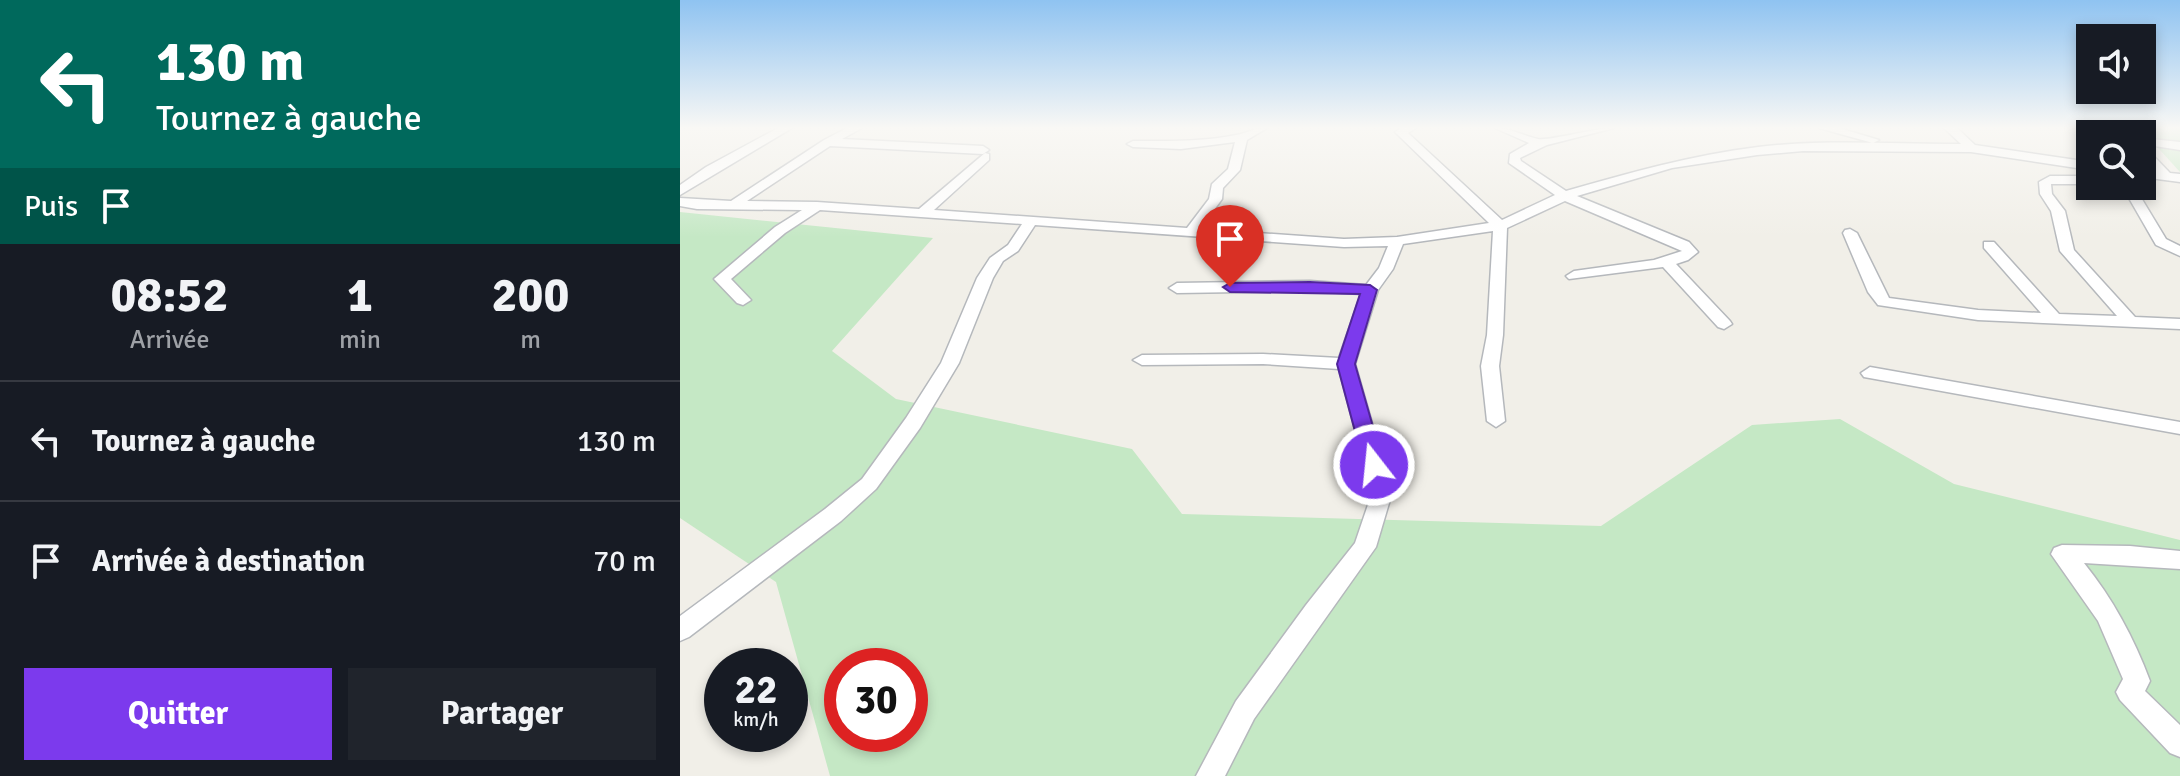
<!DOCTYPE html>
<html lang="fr">
<meta charset="utf-8">
<style>
:root{--surface:#171b24;--page:#20242c;--text:#f1f3f6;--muted:#9ea1a6;--line:#363941;--accent:#7c3aed}
body{margin:0;font-family:Signika,sans-serif;background:var(--page);color:var(--text);height:100vh;display:flex;flex-direction:column;font-size:30px;white-space:nowrap}
*{box-sizing:border-box;margin:0}
p{font-size:26px;color:var(--muted)}
.icon{flex:none;width:44px;height:44px;fill:none;stroke:currentColor;stroke-width:2;stroke-linecap:round;stroke-linejoin:round}
.map{position:relative;flex:1;overflow:hidden}
.drawer{display:flex;flex-direction:column;background:var(--surface);width:680px}
.drawer>*{flex:none}
.guide{background:#00695c;color:#fff;overflow:hidden}
.fabs{position:absolute;left:1396px;top:24px;display:grid;gap:16px}
.fabs a{display:grid;place-items:center;width:80px;height:80px;border-radius:0px;background:var(--surface);box-shadow:0 4px 12px #0003;font-size:40px}
.speed{position:absolute;left:24px;top:648px;display:flex;gap:16px;font-size:40px;font-weight:700;text-align:center}
.speed>*{display:grid;place-content:center;width:104px;height:104px;border-radius:50%;background:var(--surface);box-shadow:0 4px 12px #0003;line-height:1}
.speed small{font-size:20px;font-weight:400}
.speed .limit{border:12px solid #d22;background:#fff;color:#111}
.pin{position:absolute;display:grid;place-items:center;width:68px;height:68px;color:#fff;margin:-82px -34px;border-radius:50% 50% 50% 0;rotate:-45deg;box-shadow:0 0 8px #0007}
.pin .icon{rotate:45deg}
.me{position:absolute;width:88px;margin:-44px;rotate:344deg;stroke-linejoin:round;filter:drop-shadow(0 0 6px #0008)}
.turn{display:flex;align-items:center;gap:28px;height:168px;padding:0 24px;font-size:36px}
.turn .icon{width:104px;height:104px;stroke-width:2.5}
.turn b{display:block;font-size:56px;line-height:68px}
.then{display:flex;align-items:center;height:76px;padding:0 24px;background:#0003;gap:16px;font-size:30px}
.eta{display:flex;justify-content:space-evenly;align-items:center;height:136px;text-align:center}
.eta b{font-size:48px;font-weight:700;line-height:56px}
.button{display:flex;gap:16px;margin-top:auto;padding:16px 24px}
.button a{flex:1;height:92px;border-radius:0px;background:var(--accent);color:#fff;font-size:32px;font-weight:700;line-height:92px;text-align:center}
.button a+a{background:var(--page);color:var(--text)}
ul{padding:0;list-style:none}
li{display:flex;align-items:center;gap:24px;height:120px;padding:0 24px;border-top:2px solid var(--line)}
li div{flex:1}
li b{display:block;font-size:30px}
li em{font-style:normal}
main{display:flex;flex:1;min-height:0}
.map>svg:first-child{display:block}
.green{fill:#c5e8c5;fill-rule:evenodd}
.lines{fill:none;stroke-linecap:round;stroke-linejoin:round}
.minor-casing{stroke:#b5b8bc;stroke-width:3}
.minor{fill:#fff;fill-rule:evenodd}
.route{fill:#7c3aed;stroke:#51269a;stroke-width:2}
</style>
<main>
<section class="drawer">
<div class="guide">
<div class="turn"><svg class="icon" aria-label="left" viewBox="0 0 24 24"><path d="M17 20v-9H6M10 6l-5 5 5 5"/></svg><div><b>130 m</b>Tournez à gauche</div></div>
<div class="then">Puis<svg class="icon" aria-label="arrive" viewBox="0 0 24 24"><path d="M6 21V4h12l-3 4 3 4H6"/></svg></div>
</div>
<div class="eta">
<div><b>08:52</b><p>Arrivée</p></div>
<div><b>1</b><p>min</p></div>
<div><b>200</b><p>m</p></div>
</div>
<ul>
<li><svg class="icon" aria-label="left" viewBox="0 0 24 24"><path d="M17 20v-9H6M10 6l-5 5 5 5"/></svg><div><b>Tournez à gauche</b></div><em>130 m</em></li>
<li><svg class="icon" aria-label="arrive" viewBox="0 0 24 24"><path d="M6 21V4h12l-3 4 3 4H6"/></svg><div><b>Arrivée à destination</b></div><em>70 m</em></li>
</ul>
<div class="button"><a>Quitter</a><a>Partager</a></div>
</section>
<div class="map">
<svg width="1500" height="776" viewBox="0 0 1500 776">
<rect width="100%" height="100%" fill="#f1efe8"/>
<path class="green" d="M1460,128H1500V172Z
M0,212L253,238L152,351L216,399L452,449L502,514L921,526L1072,425L1160,419L1274,484L1500,540V776H150L96,582L0,518ZM162,666H230V734H162Z"/>
<g class="lines">
<defs>
<path id="minor" d="M98,128H112L0,195V185L26,167Z
M167,128H182L162,139L303,146L309,150L303,154L150,146L67,201L137,202L239,209L305,153L309,154V160L254,210L507,228L529,199L532,184L548,169L555,142L501,149L453,147L447,144L453,141C487,141 522,142 556,135C567,133 574,128 587,128L567,140L560,170L543,188L542,199L520,229L664,239L717,237L809,223L717,134L715,132L721,128H736L728,133L822,220L875,195L829,163L830,154L849,143L815,128C832,128 843,136 858,139C870,141 914,128 934,128L867,145L840,158L841,161L886,191C949,173 1012,155 1078,147C1144,139 1213,144 1281,144L1264,128H1277L1295,145L1410,162V170L1291,152L1123,151L1077,155L992,168L897,196L1009,242L1018,252L1008,260L996,264L1050,321L1052,324L1044,329L1038,327L983,267L889,279L886,276L894,271L974,260L1002,251L885,201L827,228L823,335L819,366L825,421L816,427L807,421L801,366L807,335L813,231L723,244L713,269L698,290L675,364L712,493L696,547L574,719L545,776H516L556,701L626,605L675,543L692,493L659,369L583,364L462,365L453,360L462,355L583,354L659,358L681,294L630,291L497,293L489,288L497,283L630,281L686,285L699,268L708,246L664,247L355,225L338,251L323,261L313,278L279,363L240,428L196,489L161,521L9,637L0,641V616L145,509L182,479L226,418L261,363L297,278L310,258L328,245L342,224L140,210L105,233L51,279L71,300L63,305L57,303L34,279L95,227L122,210L17,209L0,206V198L51,201L144,140Z
M1139,128H1159L1199,140L1193,143Z
M1435,128H1448L1454,134H1441Z
M1462,138L1500,142V150L1462,144Z
M1462,144L1490,173L1500,174V182L1462,177V169L1475,171L1462,155Z
M1370,176H1410V184H1371L1372,194L1385,211L1394,250L1455,317L1500,319V329L1298,320L1198,305L1188,292L1163,233L1165,230L1170,229L1177,233L1209,298L1298,310L1361,313L1304,248V242H1314L1379,314L1437,316L1380,251L1371,211L1360,194L1359,182Z
M1442,186H1454L1486,239L1500,246V256L1476,245Z
M1190,367L1500,422V434L1184,377L1181,373Z
M1382,545L1450,546L1500,551V569L1404,563C1433,599 1454,638 1470,681L1465,691L1500,725V757L1490,753L1440,700L1436,692L1443,679L1418,621L1371,554L1374,548Z"/>
</defs>
<use href="#minor" class="minor-casing"/>
<use href="#minor" class="minor"/>
</g>
<linearGradient id="sky" x2="0" y2="1"><stop stop-color="#8fc3f1"/><stop offset="0.54" stop-color="#f9f8f5"/><stop offset="1" stop-color="#f9f8f5" stop-opacity="0"/></linearGradient>
<rect width="1500" height="237" fill="url(#sky)"/>
<path class="route" d="M630,282L690,285L697,290L675,364L704,465L701,470H687L684,465L657,364L680,294L550,292L543,287L550,283Z"/>
</svg>
<div class="fabs">
<a><svg class="icon" aria-label="sound" viewBox="0 0 24 24"><path d="M4 9h4l5-4v14l-5-4H4zM17 9q2 3 0 6"/></svg></a>
<a><svg class="icon" aria-label="search" viewBox="0 0 24 24"><circle cx="10" cy="10" r="6"/><path d="M15 15l6 6"/></svg></a>
</div>
<div class="speed"><div>22<small>km/h</small></div><div class="limit">30</div></div>
<div class="pin" style="left:550px;top:287px;background:#d93025"><svg class="icon" aria-label="arrive" viewBox="0 0 24 24"><path d="M6 21V4h12l-3 4 3 4H6"/></svg></div>
<svg class="me" style="left:694px;top:465px" viewBox="-20 -20 40 40"><circle r="17" fill="#7c3aed" stroke="#fff" stroke-width="3"/><path d="M0-11L8 9 0 5-8 9z" fill="#fff"/></svg>
</div>
</main>
